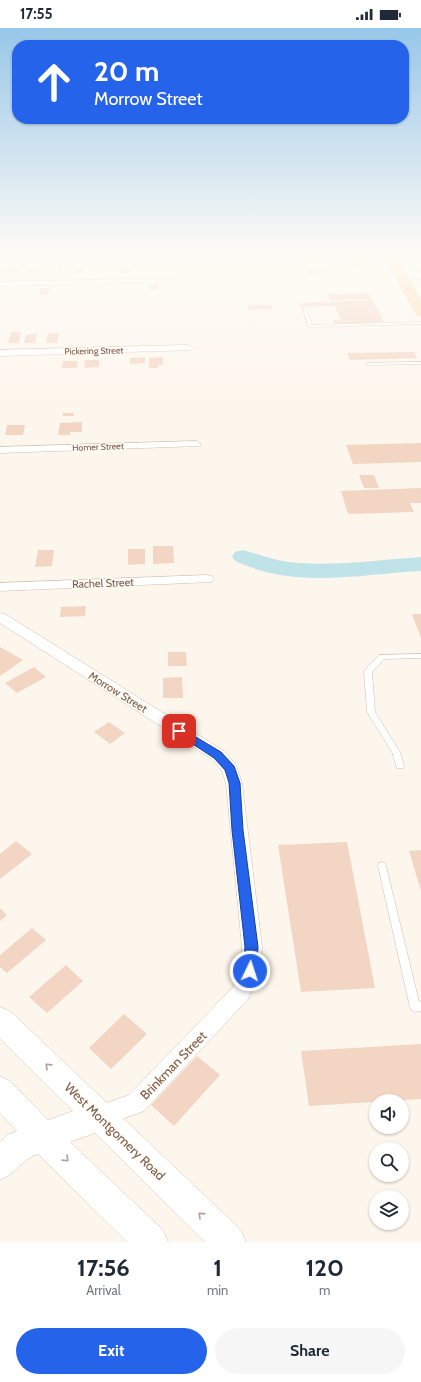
<!DOCTYPE html>
<style>
:root{--surface:#fff;--page:#f6f6f7;--text:#1f2937;--muted:#747a83;--accent:#2563eb}
body{margin:0;font-family:Cabin,sans-serif;background:var(--page);color:var(--text);height:100vh;display:flex;flex-direction:column;font-size:15px;white-space:nowrap}
*{box-sizing:border-box;margin:0}
p{font-size:13px;color:var(--muted)}
.icon{flex:none;width:22px;height:22px;fill:none;stroke:currentColor;stroke-width:2;stroke-linecap:round;stroke-linejoin:round}
.map{position:relative;height:1214px;overflow:hidden}
.drawer{display:flex;flex-direction:column;background:var(--surface);flex:1}
.drawer>*{flex:none}
.banner{position:absolute;left:12px;top:12px;width:397px;height:84px;border-radius:16px;box-shadow:0 1px 3px #0004;background:#2563eb;color:#fff;overflow:hidden}
.controls{position:absolute;left:369px;top:1066px;display:grid;gap:8px}
.controls a{display:grid;place-items:center;width:40px;height:40px;border-radius:50%;background:var(--surface);box-shadow:0 1px 3px #0004;font-size:20px}
.pin{position:absolute;display:grid;place-items:center;width:34px;height:34px;color:#fff;margin:-17px;border-radius:8px;box-shadow:0 2px 6px #0006}
.me{position:absolute;width:44px;margin:-22px;rotate:4deg;stroke-linejoin:round;filter:drop-shadow(0 0 3px #0008)}
.turn{display:flex;align-items:center;gap:14px;height:84px;padding:0 16px;font-size:18px}
.turn .icon{width:52px;height:52px;stroke-width:2.5}
.turn b{display:block;font-size:28px;line-height:34px}
.eta{display:flex;justify-content:space-evenly;align-items:center;height:68px;text-align:center}
.eta b{font-size:24px;font-weight:800;line-height:28px}
.cta{display:flex;gap:8px;margin-top:auto;padding:8px 16px}
.cta a{flex:1;height:46px;border-radius:24px;background:var(--accent);color:#fff;font-size:16px;font-weight:800;line-height:46px;text-align:center}
.cta a+a{background:var(--page);color:var(--text)}
.status{display:flex;justify-content:space-between;align-items:center;height:28px;padding:0 20px;background:var(--surface);direction:ltr}
.status svg{height:11px;fill:currentColor}
.map>svg:first-child{display:block}
.lines{fill:none;stroke-linecap:round;stroke-linejoin:round}
.river{fill:#bfe3e8;fill-rule:evenodd}
.building{fill:#f3d5c3}
.lane-casing{stroke:#d1beb0;stroke-width:1}
.street-casing{stroke:#d1beb0;stroke-width:1}
.secondary-casing{stroke:#d6c0b0;stroke-width:1}
.primary-casing{stroke:#dad1cd;stroke-width:1}
.lane{fill:#fff;fill-rule:evenodd}
.street{fill:#fff;fill-rule:evenodd}
.secondary{fill:#fff;fill-rule:evenodd}
.primary{fill:#fbd9a5;fill-rule:evenodd}
.oneway{stroke:#af9d94}
.route{fill:#2563eb;stroke:#184099}
.labels{text-anchor:middle;stroke-width:3;stroke-linejoin:round;paint-order:stroke}
.far-street-label{font-size:9px;fill:#7a5c4d;stroke:#fffaf3}
.street-label{font-size:11px;fill:#7a5c4d;stroke:#fffaf3}
.near-street-label{font-size:13px;fill:#7a5c4d;stroke:#fffaf3}
</style>
<div class="status"><b>17:55</b><svg viewBox="0 0 49 12"><path d="M0 12V9h3v3zM5 12V6h3v6zM10 12V3h3v9zM15 12V0h3v12zM26 1h20v11H26zM47 4h2v5h-2z"/></svg></div>
<div class="map">
<svg width="421" height="1214" viewBox="0 0 421 1214">
<rect width="100%" height="100%" fill="#fdf6ec"/>
<g class="lines">
<path class="river" d="M243,522C258,526 272,532 288,534C332,539 377,532 421,529V543C365,546 305,559 250,539C243,536 236,535 232,529L235,524Z"/>
</g>
<path class="building" d="M317,226H351L352,229H328L331,236H307L305,230H319Z
M362,228L367,238H352L350,234H357L354,229Z
M20,238L18,244H1L3,239Z
M79,238H85L84,246H73L74,240H78Z
M120,238H131V245H119Z
M26,240H45L44,244H25Z
M308,242H325L327,245L310,246Z
M149,257H159V261L149,262Z
M40,260H49L47,267H39Z
M369,265L372,271L330,272L328,266Z
M373,272L384,294L334,296L333,292H341L335,278L300,279L299,275Z
M248,277H271L272,281L249,282Z
M11,304H21L19,315H8Z
M59,305L57,315H46L48,306Z
M37,306L35,315H24L26,307Z
M414,324L417,330L350,332L347,325Z
M145,329V335L130,336V330Z
M163,329V337H158V340H149V330Z
M85,332H99V339L84,340Z
M63,333H78L77,340H62Z
M63,385H74L73,388H63Z
M82,394V404H70V407H58L60,395Z
M7,397H25L23,407H5Z
M421,415V434L353,436L346,417Z
M359,447H374L379,460H364Z
M421,460V475H410L414,484L348,486L341,463Z
M153,518H173L174,535L153,536Z
M128,521H145V536L128,537Z
M38,522H54L52,538L35,539Z
M86,578L85,588L60,589L61,579Z
M412,586H421V610Z
M0,619L23,632L0,648Z
M168,624H186L187,638H168Z
M34,639L46,649L17,665L5,655Z
M182,649L183,670H163V650Z
M109,694L125,705L110,716L94,704Z
M16,813L32,826L0,851V826Z
M347,814L375,960L301,964L278,817Z
M421,822V863L409,823Z
M0,880L7,887L0,893Z
M32,900L46,912L7,945L0,939V927Z
M66,937L83,953L47,985L29,969Z
M124,986L147,1006L111,1041L89,1020Z
M421,1016V1071L309,1078L301,1023Z
M197,1028L220,1047L174,1098L151,1077Z"/>
<g class="lines">
<defs>
<path id="lane" d="M55,226H60L52,230L53,234L59,239V243L47,251L44,256H42L44,249L55,243V239L49,235L48,230Z
M303,280L306,281L312,297L421,294V296L310,299L308,298Z
M421,334V336L367,337L365,336L367,335Z
M421,626V630L384,631L372,644L375,684L400,724L404,738L403,740H397L392,724L367,684L364,643L379,627Z
M382,834L385,835L386,838L419,974L421,973V983L415,984L411,982L410,979L378,838L379,835Z"/>
<path id="street" d="M183,250L187,252L186,254L0,258V254Z
M188,317L191,318L193,320L191,322L0,328V322Z
M196,413L201,416L200,418L0,425V419Z
M207,547L212,548L214,551L212,554L0,563V555Z
M0,585L5,586L224,723L236,737L242,755L262,919C260,941 257,951 248,971L144,1083L100,1099L92,1096L89,1088L92,1080L129,1067L233,959L240,943L242,919L226,755L222,743L212,731L0,595Z"/>
<path id="secondary" d="M421,244V250L401,251L396,248L401,245Z
M0,979L10,983L241,1202L246,1214H205L95,1105L70,1114L163,1202L168,1214H127L38,1126C21,1132 17,1145 0,1152V1114L7,1107L17,1103L0,1085V1048L10,1053L48,1092L73,1083L0,1011Z"/>
<path id="primary" d="M383,226H395L421,273V288L417,287L415,284Z"/>
</defs>
<use href="#lane" class="lane-casing"/>
<use href="#street" class="street-casing"/>
<use href="#secondary" class="secondary-casing"/>
<use href="#primary" class="primary-casing"/>
<use href="#lane" class="lane"/>
<use href="#street" class="street"/>
<use href="#secondary" class="secondary"/>
<use href="#primary" class="primary"/>
</g>
<defs><path id="oneway-chevron" d="M-2-3.5L2.5 0L-2 3.5" fill="none" stroke-width="1.6" stroke-linecap="round" stroke-linejoin="round"/></defs>
<g class="oneway">
<use href="#oneway-chevron" transform="translate(48 1038) rotate(-136)"/>
<use href="#oneway-chevron" transform="translate(66 1131) rotate(44)"/>
<use href="#oneway-chevron" transform="translate(201 1187) rotate(-136)"/>
</g>
<linearGradient id="sky" x2="0" y2="1"><stop stop-color="#97c7e8"/><stop offset="0.57" stop-color="#fefbf6"/><stop offset="1" stop-color="#fefbf6" stop-opacity="0"/></linearGradient>
<rect width="421" height="396" fill="url(#sky)"/>
<path class="route" d="M179,699L221,724L234,738L240,755L243,802L258,919L256,943L254,947L250,949L245,947L243,943L245,919L232,802L229,755L225,742L214,730L176,705L174,703L176,700Z"/>
<g class="labels">
<g class="far-street-label">
<text transform="translate(94 323) rotate(-1)" y="3">Pickering Street</text>
<text transform="translate(98 419) rotate(-2)" y="3">Homer Street</text>
</g>
<g class="street-label">
<text transform="translate(103 555) rotate(-2)" y="4">Rachel Street</text>
<text transform="translate(118 664) rotate(32)" y="4">Morrow Street</text>
</g>
<g class="near-street-label">
<text transform="translate(173 1037) rotate(-46)" y="5">Brinkman Street</text>
<text transform="translate(115 1103) rotate(44)" y="5">West Montgomery Road</text>
</g>
</g>
</svg>
<div class="controls">
<a><svg class="icon" aria-label="sound" viewBox="0 0 24 24"><path d="M4 9h4l5-4v14l-5-4H4zM17 9q2 3 0 6"/></svg></a>
<a><svg class="icon" aria-label="search" viewBox="0 0 24 24"><circle cx="10" cy="10" r="6"/><path d="M15 15l6 6"/></svg></a>
<a><svg class="icon" aria-label="layers" viewBox="0 0 24 24"><path d="M12 4l9 5-9 5-9-5zM3 14l9 5 9-5"/></svg></a>
</div>
<div class="pin" style="left:179px;top:703px;background:#d93025"><svg class="icon" aria-label="arrive" viewBox="0 0 24 24"><path d="M6 21V4h12l-3 4 3 4H6"/></svg></div>
<svg class="me" style="left:250px;top:943px" viewBox="-20 -20 40 40"><circle r="17" fill="#2563eb" stroke="#fff" stroke-width="3"/><path d="M0-11L8 9 0 5-8 9z" fill="#fff"/></svg>
<div class="banner">
<div class="turn"><svg class="icon" aria-label="ahead" viewBox="0 0 24 24"><path d="M12 20V5M6 11l6-6 6 6"/></svg><div><b>20 m</b>Morrow Street</div></div>
</div>
</div>
<section class="drawer">
<div class="eta">
<div><b>17:56</b><p>Arrival</p></div>
<div><b>1</b><p>min</p></div>
<div><b>120</b><p>m</p></div>
</div>
<div class="cta"><a>Exit</a><a>Share</a></div>
</section>
